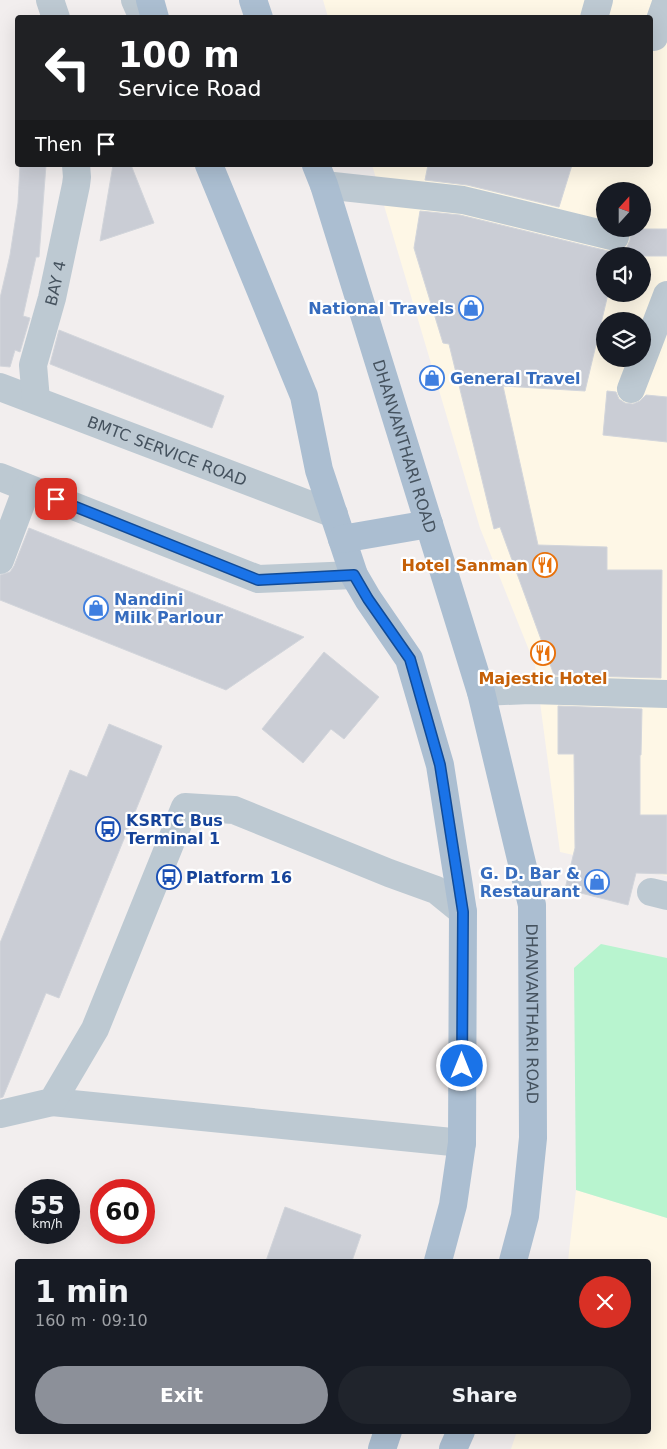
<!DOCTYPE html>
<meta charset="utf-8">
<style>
:root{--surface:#171b24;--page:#20242c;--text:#f1f3f6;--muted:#9ea1a6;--accent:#8c9099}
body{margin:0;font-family:"DejaVu Sans",sans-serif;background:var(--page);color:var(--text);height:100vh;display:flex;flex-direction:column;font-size:19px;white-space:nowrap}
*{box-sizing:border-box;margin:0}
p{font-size:16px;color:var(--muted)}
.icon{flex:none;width:28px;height:28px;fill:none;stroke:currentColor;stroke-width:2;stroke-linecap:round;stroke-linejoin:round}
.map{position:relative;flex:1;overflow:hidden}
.panel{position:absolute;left:15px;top:1259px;width:636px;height:175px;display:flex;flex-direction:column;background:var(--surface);border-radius:5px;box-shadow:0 5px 20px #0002}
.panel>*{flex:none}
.top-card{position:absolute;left:15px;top:15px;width:638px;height:152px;border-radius:5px;box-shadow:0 5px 20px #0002;background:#202124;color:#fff;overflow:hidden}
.needle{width:32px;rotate:21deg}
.tools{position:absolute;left:596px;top:182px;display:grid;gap:10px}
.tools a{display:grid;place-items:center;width:55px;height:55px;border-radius:50%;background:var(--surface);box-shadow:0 5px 20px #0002;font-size:25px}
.speed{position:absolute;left:15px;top:1179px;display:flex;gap:10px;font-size:25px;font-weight:700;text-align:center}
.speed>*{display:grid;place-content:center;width:65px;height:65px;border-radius:50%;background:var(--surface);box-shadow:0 5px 20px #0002;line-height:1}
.speed small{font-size:12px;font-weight:400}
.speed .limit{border:8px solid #d22;background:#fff;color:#111}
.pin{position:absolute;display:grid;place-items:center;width:42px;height:42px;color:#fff;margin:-21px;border-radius:10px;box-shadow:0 2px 8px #0006}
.me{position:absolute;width:55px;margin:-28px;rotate:0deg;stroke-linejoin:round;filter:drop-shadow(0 0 4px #0008)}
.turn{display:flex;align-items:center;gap:18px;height:105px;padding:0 20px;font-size:22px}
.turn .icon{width:65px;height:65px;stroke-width:2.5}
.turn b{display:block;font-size:35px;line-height:42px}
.then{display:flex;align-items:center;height:48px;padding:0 20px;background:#0003;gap:10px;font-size:19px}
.round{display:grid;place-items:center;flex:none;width:52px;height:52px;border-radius:26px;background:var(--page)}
.overview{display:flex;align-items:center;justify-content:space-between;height:85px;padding:0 20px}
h1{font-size:30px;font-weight:800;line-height:38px}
.button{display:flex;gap:10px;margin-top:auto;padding:10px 20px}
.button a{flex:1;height:58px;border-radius:30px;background:var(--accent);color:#fff;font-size:20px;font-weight:800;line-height:58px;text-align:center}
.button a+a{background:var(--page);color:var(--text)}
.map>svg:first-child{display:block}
.commercial{fill:#fef7e6;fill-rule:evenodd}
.green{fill:#b8f4cf}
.building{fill:#cacdd5;stroke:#d2d5db}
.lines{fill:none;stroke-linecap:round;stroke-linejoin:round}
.minor{stroke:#bdc9d2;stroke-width:28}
.major{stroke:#abbed1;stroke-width:28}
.route-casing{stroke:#114b97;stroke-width:12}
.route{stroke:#1a73e8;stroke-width:9}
.labels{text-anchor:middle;stroke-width:4.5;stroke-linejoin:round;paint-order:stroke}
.street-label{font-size:16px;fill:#45525e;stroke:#fff}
.shop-label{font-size:16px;font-weight:bold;fill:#366cbe;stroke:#fff;text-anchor:end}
.food-label{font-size:16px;font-weight:bold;fill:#c56008;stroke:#fff;text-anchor:end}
.transit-label{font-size:16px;font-weight:bold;fill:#164399;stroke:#fff;text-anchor:start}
</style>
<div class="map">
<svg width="667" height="1449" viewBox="0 0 667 1449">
<rect width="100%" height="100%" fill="#f2eeee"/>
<path class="commercial" d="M323,0H667V876L560,852L535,665L480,528L372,165H650V18L328,17ZM605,191H642V229H605ZM605,256H642V294H605ZM605,321H642V359H605Z
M576,1190L667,1218V1449H511L517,1431H649V1261H568Z"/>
<path class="green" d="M601,944L667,958V1218L576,1190L574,968Z"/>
<path class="building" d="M20,165H46L39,257H36L23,316L30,318L20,352L15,350L10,367L0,366V298L10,255L18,203Z
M113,165H131L154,223L100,241Z
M428,165H572L559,207L467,185L425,180Z
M420,211L460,215L612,252H620L627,247L630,240V233L628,229H667V256H605V294H608L585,391L503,386L538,545L607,547V570H662L661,678L554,675L500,527L494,529L449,344L443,343L414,248Z
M59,330L224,396L212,428L50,364Z
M607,391L616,392L619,399L625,403L633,404L640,401L646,395L667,397V442L603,435Z
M29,528L304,637L226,690L0,600V575L10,572L14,566Z
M324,652L379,697L344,739L331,729L303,763L262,729Z
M558,706L642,709L641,755H640V815H667V874L636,873L628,905L565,889L575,848L574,754H558Z
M109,724L162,746L59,998L46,993L3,1097L0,1098V943L70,770L87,777Z
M285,1207L361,1235L352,1261H266Z"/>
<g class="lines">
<g class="minor">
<path d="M50,0L56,18"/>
<path d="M135,0L143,18"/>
<path d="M594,18L599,0"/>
<path d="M654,37L667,0"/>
<path d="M324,185L463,200L615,237"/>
<path id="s1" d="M0,387L334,514"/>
<path d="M631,389L667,295"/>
<path id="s2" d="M36,400L33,365L52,298L76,185L77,177L76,165"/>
<path d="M0,477L258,579L354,575"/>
<path d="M0,560L27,488"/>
<path d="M481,692L530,690L667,694"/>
<path d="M651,892L667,896"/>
<path d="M52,1102L462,1143"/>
<path d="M0,1114L52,1102L95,1029L185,807L234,810L389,873L436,890L463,912"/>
</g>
<g class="major">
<path d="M150,0L155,18"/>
<path d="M253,0L259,18"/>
<path d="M209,165L304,396L319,470L354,575L368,599L409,659L440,765L463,912L462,1143L453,1205L438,1261"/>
<path id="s3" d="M316,165L324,185L481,692L532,905L533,1138L525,1216L513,1261"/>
<path d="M342,539L429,524"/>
<path d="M382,1449L388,1431"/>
<path d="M453,1449L461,1431"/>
</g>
</g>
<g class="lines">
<defs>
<path id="route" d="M56,499L258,580L354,575L368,599L410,659L440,765L463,912L462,1066"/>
</defs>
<use href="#route" class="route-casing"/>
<use href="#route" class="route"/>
</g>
<defs>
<symbol id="shop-ring" viewBox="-11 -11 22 22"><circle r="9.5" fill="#fff" stroke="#3f7fe0" stroke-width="1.5"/><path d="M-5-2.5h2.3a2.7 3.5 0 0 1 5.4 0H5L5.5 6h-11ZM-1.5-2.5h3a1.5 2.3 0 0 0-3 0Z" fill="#3f7fe0"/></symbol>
<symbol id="restaurant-ring" viewBox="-11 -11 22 22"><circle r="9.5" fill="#fff" stroke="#e8710a" stroke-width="1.5"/><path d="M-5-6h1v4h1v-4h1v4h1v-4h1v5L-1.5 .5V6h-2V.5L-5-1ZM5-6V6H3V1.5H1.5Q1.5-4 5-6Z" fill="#e8710a"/></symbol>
<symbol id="bus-ring" viewBox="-11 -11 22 22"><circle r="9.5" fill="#fff" stroke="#1a4fb4" stroke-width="1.5"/><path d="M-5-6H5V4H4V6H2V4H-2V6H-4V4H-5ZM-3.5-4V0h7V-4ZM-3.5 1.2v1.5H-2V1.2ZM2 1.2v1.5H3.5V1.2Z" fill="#1a4fb4"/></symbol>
</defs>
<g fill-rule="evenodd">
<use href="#shop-ring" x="457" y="294" width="28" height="28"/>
<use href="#shop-ring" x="418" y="364" width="28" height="28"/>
<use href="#restaurant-ring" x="531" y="551" width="28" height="28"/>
<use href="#shop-ring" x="82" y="594" width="28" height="28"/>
<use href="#restaurant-ring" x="529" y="639" width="28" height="28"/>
<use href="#bus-ring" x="94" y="815" width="28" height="28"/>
<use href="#bus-ring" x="155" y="863" width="28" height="28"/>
<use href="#shop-ring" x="583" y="868" width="28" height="28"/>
</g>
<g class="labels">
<g class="street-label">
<text dy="6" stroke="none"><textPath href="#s2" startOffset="120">BAY 4</textPath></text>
<text dy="6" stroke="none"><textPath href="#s3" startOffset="295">DHANVANTHARI ROAD</textPath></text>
<text dy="6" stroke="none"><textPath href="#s1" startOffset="179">BMTC SERVICE ROAD</textPath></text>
<text dy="6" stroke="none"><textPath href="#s3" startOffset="880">DHANVANTHARI ROAD</textPath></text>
</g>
<g class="shop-label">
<text x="454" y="314">National Travels</text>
<text x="450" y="384" text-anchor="start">General Travel</text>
<text x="114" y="605" text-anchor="start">Nandini<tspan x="114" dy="18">Milk Parlour</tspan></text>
<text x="580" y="879">G. D. Bar &amp;<tspan x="580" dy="18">Restaurant</tspan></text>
</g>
<g class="food-label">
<text x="528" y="571">Hotel Sanman</text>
<text x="543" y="684" text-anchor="middle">Majestic Hotel</text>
</g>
<g class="transit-label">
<text x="126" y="826">KSRTC Bus<tspan x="126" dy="18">Terminal 1</tspan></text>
<text x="186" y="883">Platform 16</text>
</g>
</g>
</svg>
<div class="tools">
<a><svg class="needle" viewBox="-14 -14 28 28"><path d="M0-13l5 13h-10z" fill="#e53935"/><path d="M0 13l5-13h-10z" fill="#9ea1a6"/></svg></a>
<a><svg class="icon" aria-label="sound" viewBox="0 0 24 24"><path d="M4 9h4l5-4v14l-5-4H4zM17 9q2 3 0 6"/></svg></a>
<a><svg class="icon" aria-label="layers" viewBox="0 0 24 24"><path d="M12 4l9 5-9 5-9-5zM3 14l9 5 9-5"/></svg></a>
</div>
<div class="speed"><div>55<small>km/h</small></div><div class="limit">60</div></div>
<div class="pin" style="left:56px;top:499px;background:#d93025"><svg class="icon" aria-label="arrive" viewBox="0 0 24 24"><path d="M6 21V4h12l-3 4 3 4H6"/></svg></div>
<svg class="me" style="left:462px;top:1066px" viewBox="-20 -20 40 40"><circle r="17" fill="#1a73e8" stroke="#fff" stroke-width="3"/><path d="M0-11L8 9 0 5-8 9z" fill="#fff"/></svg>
<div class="top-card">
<div class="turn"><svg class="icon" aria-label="left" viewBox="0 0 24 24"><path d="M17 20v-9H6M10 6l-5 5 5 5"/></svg><div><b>100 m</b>Service Road</div></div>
<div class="then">Then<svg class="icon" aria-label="arrive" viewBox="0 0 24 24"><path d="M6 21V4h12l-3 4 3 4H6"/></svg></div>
</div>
<section class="panel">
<div class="overview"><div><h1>1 min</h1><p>160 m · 09:10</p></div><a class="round" style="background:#d93025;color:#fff"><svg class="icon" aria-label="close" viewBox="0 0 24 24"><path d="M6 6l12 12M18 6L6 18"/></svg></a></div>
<div class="button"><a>Exit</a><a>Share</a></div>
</section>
</div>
